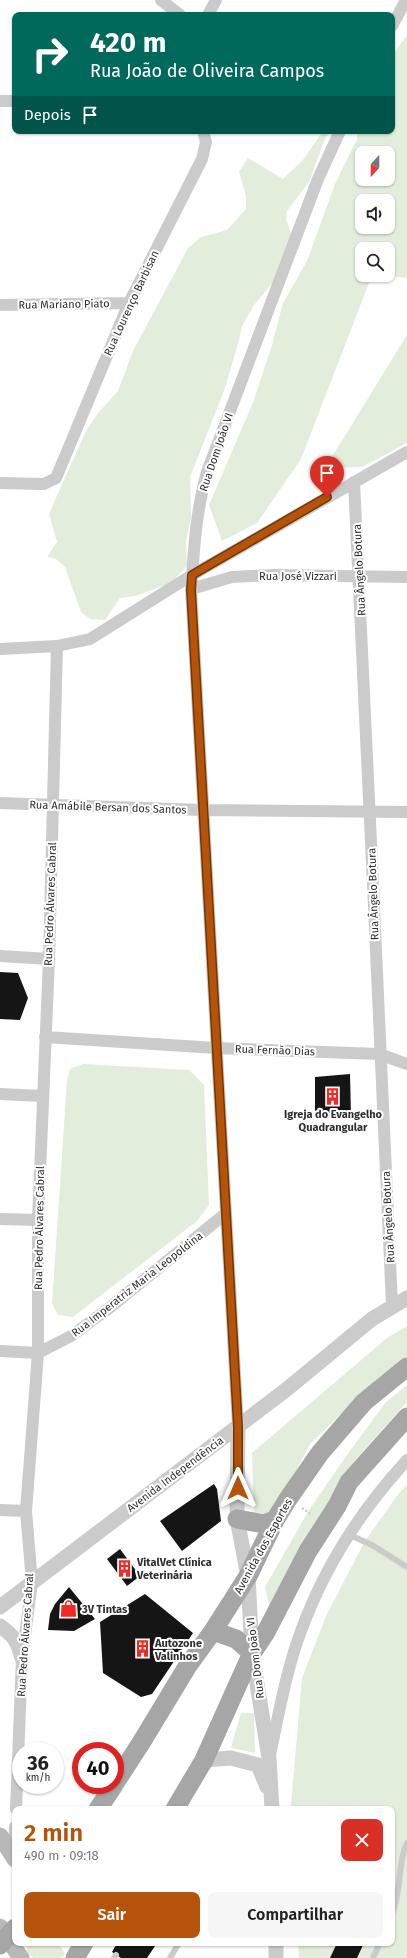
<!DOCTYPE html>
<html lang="pt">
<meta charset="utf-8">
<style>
:root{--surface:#fff;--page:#f6f6f6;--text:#222;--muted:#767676;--accent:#b45309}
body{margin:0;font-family:"Fira Sans",sans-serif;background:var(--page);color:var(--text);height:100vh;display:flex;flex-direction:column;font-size:15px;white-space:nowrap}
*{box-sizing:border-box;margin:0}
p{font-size:13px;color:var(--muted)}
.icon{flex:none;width:22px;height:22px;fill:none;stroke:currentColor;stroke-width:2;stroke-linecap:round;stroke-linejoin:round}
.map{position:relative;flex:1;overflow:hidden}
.drawer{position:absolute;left:12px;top:1806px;width:383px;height:140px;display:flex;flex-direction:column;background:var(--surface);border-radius:8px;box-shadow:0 1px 3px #0004}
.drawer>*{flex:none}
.banner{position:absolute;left:12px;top:12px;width:383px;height:122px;border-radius:8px;box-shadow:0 1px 3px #0004;background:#00695c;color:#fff;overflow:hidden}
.needle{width:26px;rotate:201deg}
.controls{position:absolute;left:355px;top:146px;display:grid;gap:8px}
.controls a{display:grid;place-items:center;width:40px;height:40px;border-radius:8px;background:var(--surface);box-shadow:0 1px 3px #0004;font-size:20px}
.speed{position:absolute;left:12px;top:1742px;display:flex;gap:8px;font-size:20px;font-weight:700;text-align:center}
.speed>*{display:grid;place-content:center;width:52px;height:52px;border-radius:50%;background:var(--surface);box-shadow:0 1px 3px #0004;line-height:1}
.speed small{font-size:10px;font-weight:400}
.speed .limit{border:6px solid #d22;background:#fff;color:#111}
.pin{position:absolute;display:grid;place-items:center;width:34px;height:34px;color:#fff;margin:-41px -17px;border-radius:50% 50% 50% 0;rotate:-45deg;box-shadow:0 0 4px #0007}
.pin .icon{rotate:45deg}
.me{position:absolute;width:44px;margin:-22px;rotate:0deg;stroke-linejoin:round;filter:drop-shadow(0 0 3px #0008)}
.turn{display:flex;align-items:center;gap:14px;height:84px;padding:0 12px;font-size:18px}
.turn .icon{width:52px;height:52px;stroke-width:2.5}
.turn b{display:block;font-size:28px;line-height:34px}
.then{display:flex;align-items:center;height:38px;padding:0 12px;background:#0003;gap:8px;font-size:15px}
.round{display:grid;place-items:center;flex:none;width:42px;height:42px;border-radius:8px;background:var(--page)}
.overview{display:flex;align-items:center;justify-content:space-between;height:68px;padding:0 12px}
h1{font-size:24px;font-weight:600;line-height:30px;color:var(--accent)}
.cta{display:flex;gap:8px;margin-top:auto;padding:8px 12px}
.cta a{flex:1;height:46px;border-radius:8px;background:var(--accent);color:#fff;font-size:16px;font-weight:600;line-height:46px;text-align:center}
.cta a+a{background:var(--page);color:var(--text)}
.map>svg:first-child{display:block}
.green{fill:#e2eddb;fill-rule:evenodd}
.building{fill:#151515}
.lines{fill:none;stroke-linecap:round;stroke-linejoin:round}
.path{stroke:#cbcbcb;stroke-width:2.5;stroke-dasharray:2 2;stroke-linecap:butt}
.service{stroke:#cbcbcb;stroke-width:6}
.minor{stroke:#cbcbcb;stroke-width:12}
.tertiary{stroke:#cbcbcb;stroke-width:15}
.secondary{stroke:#b8b8b8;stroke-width:17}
.primary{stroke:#a6a6a6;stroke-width:19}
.route-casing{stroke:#753606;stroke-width:10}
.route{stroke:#b45309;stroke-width:7}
.labels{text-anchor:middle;stroke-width:4;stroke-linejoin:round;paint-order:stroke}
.street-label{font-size:11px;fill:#2e2e2e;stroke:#fff}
.poi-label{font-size:11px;font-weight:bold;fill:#2e2e2e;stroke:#fff;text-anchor:start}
</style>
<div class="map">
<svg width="407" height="1958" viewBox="0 0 407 1958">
<rect width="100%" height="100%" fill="#fff"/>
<path class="green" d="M407,35V278L379,275H388V249H362V275H372L301,459L257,523L222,541L209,505L254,400L272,345L283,303L307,261L335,184L357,139V131H392V56ZM362,153H388V179H362ZM362,201H388V227H362Z
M323,131H330L325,139L309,182L287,211L286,219L295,245L280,274L254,305L242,326L239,340L225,388L190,477L191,518L186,541L187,566L171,583L135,596L120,598L105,620L90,619L81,612L65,567L56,559L47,557L57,542L49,514L55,500L86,431L98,413L118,391L133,351L188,248L201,237L227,230L246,209V196L239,172L248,158L283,179L303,160Z
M407,335V443L362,467L325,468Z
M83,1064L189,1070L204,1085L209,1205L197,1221L73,1317L58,1315L52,1304L67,1080L70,1069Z
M407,1326V1356L352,1403L310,1444L273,1514L262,1517L254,1514L252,1453L387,1338Z
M407,1385V1402L356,1459L319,1517L270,1609L265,1587L309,1510L347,1455L385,1403Z
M407,1485V1958H299L298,1943H392V1809H291V1804L302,1678L327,1614L365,1541L399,1493Z
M241,1713H254L255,1753L231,1748Z
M26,1943H58L65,1954L62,1958H33L27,1952Z"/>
<path class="building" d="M0,972L18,973L28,998L20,1020L0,1019Z
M350,1074L351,1115L315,1118V1077Z
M214,1484L217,1489L221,1521L182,1551L160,1521Z
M120,1549L140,1576L127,1586L107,1559Z
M69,1587L95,1619L74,1631L48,1630L50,1614L55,1604Z
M145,1594L193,1633L152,1694L141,1697L103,1673L100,1622Z
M117,1943H157L147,1958H121L112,1952Z
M337,1943H364L357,1958H330Z"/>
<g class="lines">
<path class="path" d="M302,1508L312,1515"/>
<path class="service" d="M350,1535L372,1545L407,1567
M392,1914C402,1891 397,1864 407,1843
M114,1958L116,1955
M170,1958L179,1943
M373,1958L380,1943"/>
<path class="minor" d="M161,0L180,15
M208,15L216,0
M392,26L406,0
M0,101H15
M0,305L129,303
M354,482C369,756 378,1031 392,1305
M0,483L44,484L56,478L129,303L202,159L206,142L203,131
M191,589L232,577L274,575L407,577
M0,649L57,646L90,639L192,575L407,452
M0,803L202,810L407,812
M0,956L49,959
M45,1037L216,1048L379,1054L407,1064
M0,1094L42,1096
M0,1219L38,1220
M0,1351L38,1353L71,1336L108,1309L225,1214
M238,1427L191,589C194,549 196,511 207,472L318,179L340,131
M0,1510L26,1511
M270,1755C279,1713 286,1671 301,1631C324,1568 362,1509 407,1460
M16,1809L22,1658L32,1582L26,1511L38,1353V1220L49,959L57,646
M14,1858L15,1827"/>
<path class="tertiary" d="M238,1427L237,1519L248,1576L252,1653L269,1758L272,1809
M0,1607L287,1389L372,1319L407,1298
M0,1626C14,1636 17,1640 22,1658
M204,1760L231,1758L258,1765L267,1787
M276,1943V1958"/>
<path class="secondary" d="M0,1836L15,1859
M0,1927L21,1958"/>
<path class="primary" d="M237,1519L264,1524L275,1520
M213,1631L236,1639L252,1653
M115,1783L141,1743L187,1667L213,1631L248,1576L275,1520L288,1499L320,1453L364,1402L407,1367
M98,1809L114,1785
M175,1809L204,1760L252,1653L266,1632L308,1551L337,1506L349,1482L407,1417
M0,1945L15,1928
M75,1958L84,1943"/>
</g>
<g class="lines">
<defs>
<path id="route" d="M238,1488V1427L191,590L192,575L327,497"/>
</defs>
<use href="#route" class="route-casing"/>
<use href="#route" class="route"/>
</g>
<defs>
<symbol id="building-bare" viewBox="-9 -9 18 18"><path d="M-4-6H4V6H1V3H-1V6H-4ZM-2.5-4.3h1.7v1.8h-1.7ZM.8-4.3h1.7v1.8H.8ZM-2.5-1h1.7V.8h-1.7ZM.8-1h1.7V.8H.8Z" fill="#f32a23" stroke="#fff" stroke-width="2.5" paint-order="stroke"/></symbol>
<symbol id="shop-bare" viewBox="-9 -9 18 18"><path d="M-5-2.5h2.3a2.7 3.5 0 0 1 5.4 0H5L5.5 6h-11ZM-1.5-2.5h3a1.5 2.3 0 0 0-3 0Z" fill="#f32a23" stroke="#fff" stroke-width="2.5" paint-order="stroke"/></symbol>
</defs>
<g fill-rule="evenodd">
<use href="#building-bare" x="320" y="1084" width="25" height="25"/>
<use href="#building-bare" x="112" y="1556" width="25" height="25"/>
<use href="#shop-bare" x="56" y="1596" width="25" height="25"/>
<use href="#building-bare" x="130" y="1636" width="25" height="25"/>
</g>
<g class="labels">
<g class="street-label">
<text transform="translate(131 303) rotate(-65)" y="4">Rua Lourenço Barbisan</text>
<text transform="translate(64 304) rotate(-1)" y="4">Rua Mariano Piato</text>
<text transform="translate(216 452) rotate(-71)" y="4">Rua Dom João VI</text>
<text transform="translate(359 570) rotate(-93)" y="4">Rua Ângelo Botura</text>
<text x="298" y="580">Rua José Vizzari</text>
<text transform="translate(108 807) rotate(2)" y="4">Rua Amábile Bersan dos Santos</text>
<text transform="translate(373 894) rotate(-92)" y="4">Rua Ângelo Botura</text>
<text transform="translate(50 904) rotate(-88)" y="4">Rua Pedro Álvares Cabral</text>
<text transform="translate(275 1050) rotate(2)" y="4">Rua Fernão Dias</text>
<text transform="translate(388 1217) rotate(-93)" y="4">Rua Ângelo Botura</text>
<text transform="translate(39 1228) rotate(-89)" y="4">Rua Pedro Álvares Cabral</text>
<text transform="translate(137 1284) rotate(-38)" y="4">Rua Imperatriz Maria Leopoldina</text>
<text transform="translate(175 1474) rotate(-37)" y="4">Avenida Independência</text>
<text transform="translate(263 1546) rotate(-61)" y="4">Avenida dos Esportes</text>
<text transform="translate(25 1635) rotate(-86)" y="4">Rua Pedro Álvares Cabral</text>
<text transform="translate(255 1658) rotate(-97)" y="4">Rua Dom João VI</text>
</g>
<g class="poi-label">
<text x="333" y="1118" text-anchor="middle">Igreja do Evangelho<tspan x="333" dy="13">Quadrangular</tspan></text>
<text x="137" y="1566">VitalVet Clínica<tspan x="137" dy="13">Veterinária</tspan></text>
<text x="82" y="1613">3V Tintas</text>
<text x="155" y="1647">Autozone<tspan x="155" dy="13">Valinhos</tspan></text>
</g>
</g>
</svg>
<div class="controls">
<a><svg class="needle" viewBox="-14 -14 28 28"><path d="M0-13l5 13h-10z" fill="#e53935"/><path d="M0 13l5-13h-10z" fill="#767676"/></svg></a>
<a><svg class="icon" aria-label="sound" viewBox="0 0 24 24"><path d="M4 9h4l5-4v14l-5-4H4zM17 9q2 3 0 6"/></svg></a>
<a><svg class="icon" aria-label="search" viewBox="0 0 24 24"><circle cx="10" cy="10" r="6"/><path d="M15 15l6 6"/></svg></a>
</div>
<div class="speed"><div>36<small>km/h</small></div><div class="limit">40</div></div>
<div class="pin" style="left:327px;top:497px;background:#d93025"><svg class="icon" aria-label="arrive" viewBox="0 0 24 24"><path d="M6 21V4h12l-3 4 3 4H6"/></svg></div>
<svg class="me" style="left:238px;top:1488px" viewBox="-20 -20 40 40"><path d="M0-17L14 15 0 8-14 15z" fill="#b45309" stroke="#fff" stroke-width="4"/></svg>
<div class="banner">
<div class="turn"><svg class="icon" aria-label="right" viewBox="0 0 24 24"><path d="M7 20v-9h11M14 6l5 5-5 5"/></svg><div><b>420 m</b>Rua João de Oliveira Campos</div></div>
<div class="then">Depois<svg class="icon" aria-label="arrive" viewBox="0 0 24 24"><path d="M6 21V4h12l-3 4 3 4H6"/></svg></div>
</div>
<section class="drawer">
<div class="overview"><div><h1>2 min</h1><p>490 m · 09:18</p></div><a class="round" style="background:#d93025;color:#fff"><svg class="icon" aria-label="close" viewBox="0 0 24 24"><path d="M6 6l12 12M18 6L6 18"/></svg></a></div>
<div class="cta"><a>Sair</a><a>Compartilhar</a></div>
</section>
</div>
